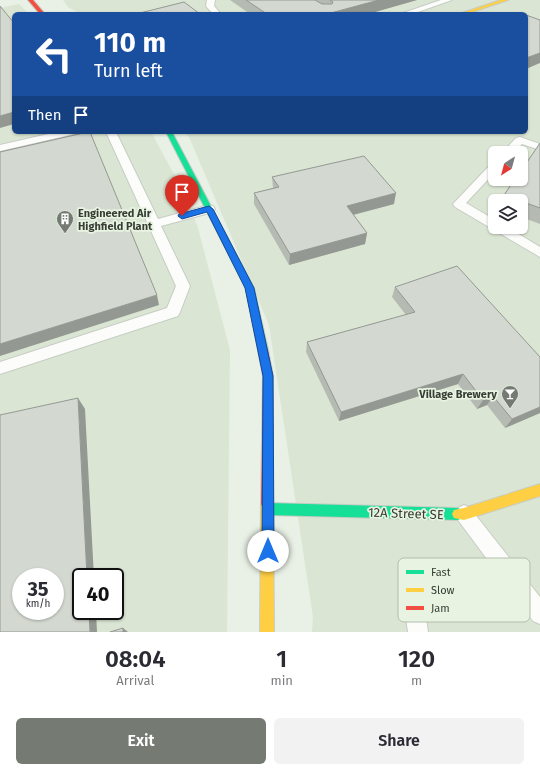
<!DOCTYPE html>
<style>
:root{--surface:#fff;--page:#f2f2f3;--text:#2b2b33;--muted:#7c7c81;--accent:#757b72}
body{margin:0;font-family:"Fira Sans",sans-serif;background:var(--page);color:var(--text);height:100vh;display:flex;flex-direction:column;font-size:15px;white-space:nowrap}
*{box-sizing:border-box;margin:0}
p{font-size:13px;color:var(--muted)}
.icon{flex:none;width:22px;height:22px;fill:none;stroke:currentColor;stroke-width:2;stroke-linecap:round;stroke-linejoin:round}
.map{position:relative;height:632px;overflow:hidden}
.side{display:flex;flex-direction:column;background:var(--surface);flex:1}
.side>*{flex:none}
.top-card{position:absolute;left:12px;top:12px;width:516px;height:122px;border-radius:6px;box-shadow:0 1px 3px #0004;background:#1a4fa0;color:#fff;overflow:hidden}
.needle{width:26px;rotate:216deg}
.tools{position:absolute;left:488px;top:146px;display:grid;gap:8px}
.tools a{display:grid;place-items:center;width:40px;height:40px;border-radius:6px;background:var(--surface);box-shadow:0 1px 3px #0004;font-size:20px}
.speed{position:absolute;left:12px;top:568px;display:flex;gap:8px;font-size:20px;font-weight:700;text-align:center}
.speed>*{display:grid;place-content:center;width:52px;height:52px;border-radius:50%;background:var(--surface);box-shadow:0 1px 3px #0004;line-height:1}
.speed small{font-size:10px;font-weight:400}
.speed .limit{border:2px solid #111;border-radius:6px;background:#fff;color:#111}
.pin{position:absolute;display:grid;place-items:center;width:34px;height:34px;color:#fff;margin:-41px -17px;border-radius:50% 50% 50% 0;rotate:-45deg;box-shadow:0 0 4px #0007}
.pin .icon{rotate:45deg}
.me{position:absolute;width:44px;margin:-22px;rotate:0deg;stroke-linejoin:round;filter:drop-shadow(0 0 3px #0008)}
.turn{display:flex;align-items:center;gap:14px;height:84px;padding:0 16px;font-size:18px}
.turn .icon{width:52px;height:52px;stroke-width:2.5}
.turn b{display:block;font-size:28px;line-height:34px}
.then{display:flex;align-items:center;height:38px;padding:0 16px;background:#0003;gap:8px;font-size:15px}
.eta{display:flex;justify-content:space-evenly;align-items:center;height:68px;text-align:center}
.eta b{font-size:24px;font-weight:600;line-height:28px}
.action{display:flex;gap:8px;margin-top:auto;padding:8px 16px}
.action a{flex:1;height:46px;border-radius:6px;background:var(--accent);color:#fff;font-size:16px;font-weight:600;line-height:46px;text-align:center}
.action a+a{background:var(--page);color:var(--text)}
.map>svg:first-child{display:block}
.built{fill:#dae6d3;fill-rule:evenodd}
.lines{fill:none;stroke-linecap:round;stroke-linejoin:round}
.lane-casing{stroke:#c7ccc4;stroke-width:2}
.fast-casing{stroke:#c7ccc4;stroke-width:2}
.slow-casing{stroke:#c7ccc4;stroke-width:2}
.jam-casing{stroke:#c7ccc4;stroke-width:2}
.lane{fill:#fcfdfb;fill-rule:evenodd}
.fast{fill:#16e098;fill-rule:evenodd}
.slow{fill:#ffcf43;fill-rule:evenodd}
.jam{fill:#f24e42;fill-rule:evenodd}
.wall{fill:#b5bbb3}
.shaded-wall{fill:#949892}
.building{fill:#d3d9d0;stroke:#949892;fill-rule:evenodd}
.route{fill:#1a73e8;stroke:#114b97}
.labels{text-anchor:middle;stroke-width:3.5;stroke-linejoin:round;paint-order:stroke}
.poi-label{font-size:11px;font-weight:bold;fill:#373c34;stroke:#e8f4e1;text-anchor:start}
.near-street-label{font-size:13px;fill:#373c34;stroke:#e8f4e1}
.key{fill:#e8f4e1;stroke:#b3bdad;stroke-width:1}
.key-label{font-size:11px;fill:#373c34}
</style>
<div class="map">
<svg width="540" height="632" viewBox="0 0 540 632">
<rect width="100%" height="100%" fill="#e9f0e5"/>
<path class="built" d="M63,0H540V632H312L313,617L269,325L189,137L184,132H526V14H81L68,7ZM495,153H521V179H495ZM495,201H521V227H495Z
M19,4L29,14H14V132H151L187,198L198,228L230,350L227,632H0V8ZM21,577H55V611H21ZM81,577H115V611H81Z"/>
<g class="lines">
<defs>
<path id="lane" d="M207,0H215L214,6L221,14H213L206,6Z
M441,0H452L412,14H400Z
M57,132H75L74,134L0,151V145Z
M106,132H116L158,219L209,205L213,206L215,209L213,212L161,226L190,286L180,312L178,316L0,374V362L167,308L176,286Z
M520,137L540,144V150L522,144L513,153H502L516,138Z
M495,163V172L466,203L495,220V227H507L540,247V257L455,207L453,204L491,164Z
M464,505L470,508L540,597V624L533,621L458,520L455,514L458,508Z
M415,601L422,604L425,611L428,632H408L405,611L408,604Z"/>
<path id="fast" d="M166,132H172L254,288L268,350L266,353L263,354L260,353L258,350L246,288Z
M268,503L458,508L462,510L464,514L462,518L458,520L268,515L264,513L262,509L264,505Z"/>
<path id="slow" d="M501,0H508L466,14H459Z
M540,484V496L464,520L454,518L452,514L454,510L464,508Z
M267,498L271,500L273,504L274,632H260L261,504L263,500Z"/>
<path id="jam" d="M28,0H33L45,14H40Z
M263,346L266,347L268,350L273,376V504L271,508L267,510L263,508L261,504L263,376L258,350L260,347Z"/>
</defs>
<use href="#lane" class="lane-casing"/>
<use href="#fast" class="fast-casing"/>
<use href="#slow" class="slow-casing"/>
<use href="#jam" class="jam-casing"/>
<use href="#lane" class="lane"/>
<use href="#fast" class="fast"/>
<use href="#slow" class="slow"/>
<use href="#jam" class="jam"/>
</g>
<path class="wall" d="M230,0H417L368,14H250Z
M540,143V224L521,217V201H501L504,195Z
M272,177L394,204L353,215L367,233L365,244L289,265L254,204V193L273,188Z
M395,287L540,413L505,428L487,405L477,409L458,384L339,421L306,352L307,342L406,315L392,297Z"/>
<path class="shaded-wall" d="M379,0H417L368,14H327Z
M540,53V63L526,69V58Z
M14,112V124L0,128V116Z
M396,193L394,204L345,217L347,206Z
M367,233L365,244L289,265L290,254Z
M157,295L159,305L0,356V344Z
M463,374L458,384L339,421L341,412Z
M493,396L487,405L477,409L483,400Z
M78,398L85,409L94,577H87Z
M540,407V413L505,428L512,419Z
M89,611H96L97,632H90Z
M123,628L128,632H123Z"/>
<path class="building" d="M246,0H315L322,4H332L333,2L330,0H379L327,14H267Z
M184,2L200,14H141L140,13Z
M0,6L14,23V112L0,116Z
M526,15L540,20V53L526,58Z
M88,132H90L157,295L0,344V152Z
M540,143V208L504,195L515,179H521V171Z
M364,156L396,193L347,206L367,233L290,254L254,193L279,187L272,177Z
M457,266L540,357V407L512,419L493,396L483,400L463,374L341,412L307,342L415,312L395,287Z
M78,398L87,577H81V611H89L90,632H0V415ZM21,577H55V611H21Z
M123,628V632H110Z"/>
<path class="route" d="M209,206L213,209L254,288L273,376L274,551L272,555L268,557L263,555L262,551L263,376L245,288L207,212L182,219L178,216L179,214Z"/>
<defs>
<symbol id="building-pin" viewBox="-11 -11 22 30"><path d="M0 17L-7.5 6A9.5 9.5 0 1 1 7.5 6Z" fill="#757b72" stroke="#e8f4e1"/><path d="M-4-6H4V6H1V3H-1V6H-4ZM-2.5-4.3h1.7v1.8h-1.7ZM.8-4.3h1.7v1.8H.8ZM-2.5-1h1.7V.8h-1.7ZM.8-1h1.7V.8H.8Z" fill="#fff"/></symbol>
<symbol id="bar-pin" viewBox="-11 -11 22 30"><path d="M0 17L-7.5 6A9.5 9.5 0 1 1 7.5 6Z" fill="#757b72" stroke="#e8f4e1"/><path d="M-6-5H6L.8 .8V4.5H3.5V6h-7V4.5H-.8V.8Z" fill="#fff"/></symbol>
</defs>
<g fill-rule="evenodd">
<use href="#building-pin" x="55" y="209" width="20" height="27"/>
<use href="#bar-pin" x="500" y="384" width="20" height="27"/>
</g>
<g class="labels">
<g class="poi-label">
<text x="78" y="217">Engineered Air<tspan x="78" dy="13">Highfield Plant</tspan></text>
<text x="497" y="398" text-anchor="end">Village Brewery</text>
</g>
<g class="near-street-label">
<text transform="translate(406 513) rotate(2)" y="5">12A Street SE</text>
</g>
</g>
<rect x="398" y="558" width="132" height="64" rx="6" class="key"/>
<rect x="406" y="570" width="18" height="4" fill="#16e098"/>
<rect x="406" y="588" width="18" height="4" fill="#ffcf43"/>
<rect x="406" y="606" width="18" height="4" fill="#f24e42"/>
<g class="key-label">
<text x="431" y="576">Fast</text>
<text x="431" y="594">Slow</text>
<text x="431" y="612">Jam</text>
</g>
</svg>
<div class="tools">
<a><svg class="needle" viewBox="-14 -14 28 28"><path d="M0-13l5 13h-10z" fill="#e53935"/><path d="M0 13l5-13h-10z" fill="#7c7c81"/></svg></a>
<a><svg class="icon" aria-label="layers" viewBox="0 0 24 24"><path d="M12 4l9 5-9 5-9-5zM3 14l9 5 9-5"/></svg></a>
</div>
<div class="speed"><div>35<small>km/h</small></div><div class="limit">40</div></div>
<div class="pin" style="left:182px;top:216px;background:#d93025"><svg class="icon" aria-label="arrive" viewBox="0 0 24 24"><path d="M6 21V4h12l-3 4 3 4H6"/></svg></div>
<svg class="me" style="left:268px;top:551px" viewBox="-20 -20 40 40"><circle r="19" fill="#fff"/><path d="M0-13L10 11 0 6-10 11z" fill="#1a73e8"/></svg>
<div class="top-card">
<div class="turn"><svg class="icon" aria-label="left" viewBox="0 0 24 24"><path d="M17 20v-9H6M10 6l-5 5 5 5"/></svg><div><b>110 m</b>Turn left</div></div>
<div class="then">Then<svg class="icon" aria-label="arrive" viewBox="0 0 24 24"><path d="M6 21V4h12l-3 4 3 4H6"/></svg></div>
</div>
</div>
<section class="side">
<div class="eta">
<div><b>08:04</b><p>Arrival</p></div>
<div><b>1</b><p>min</p></div>
<div><b>120</b><p>m</p></div>
</div>
<div class="action"><a>Exit</a><a>Share</a></div>
</section>
